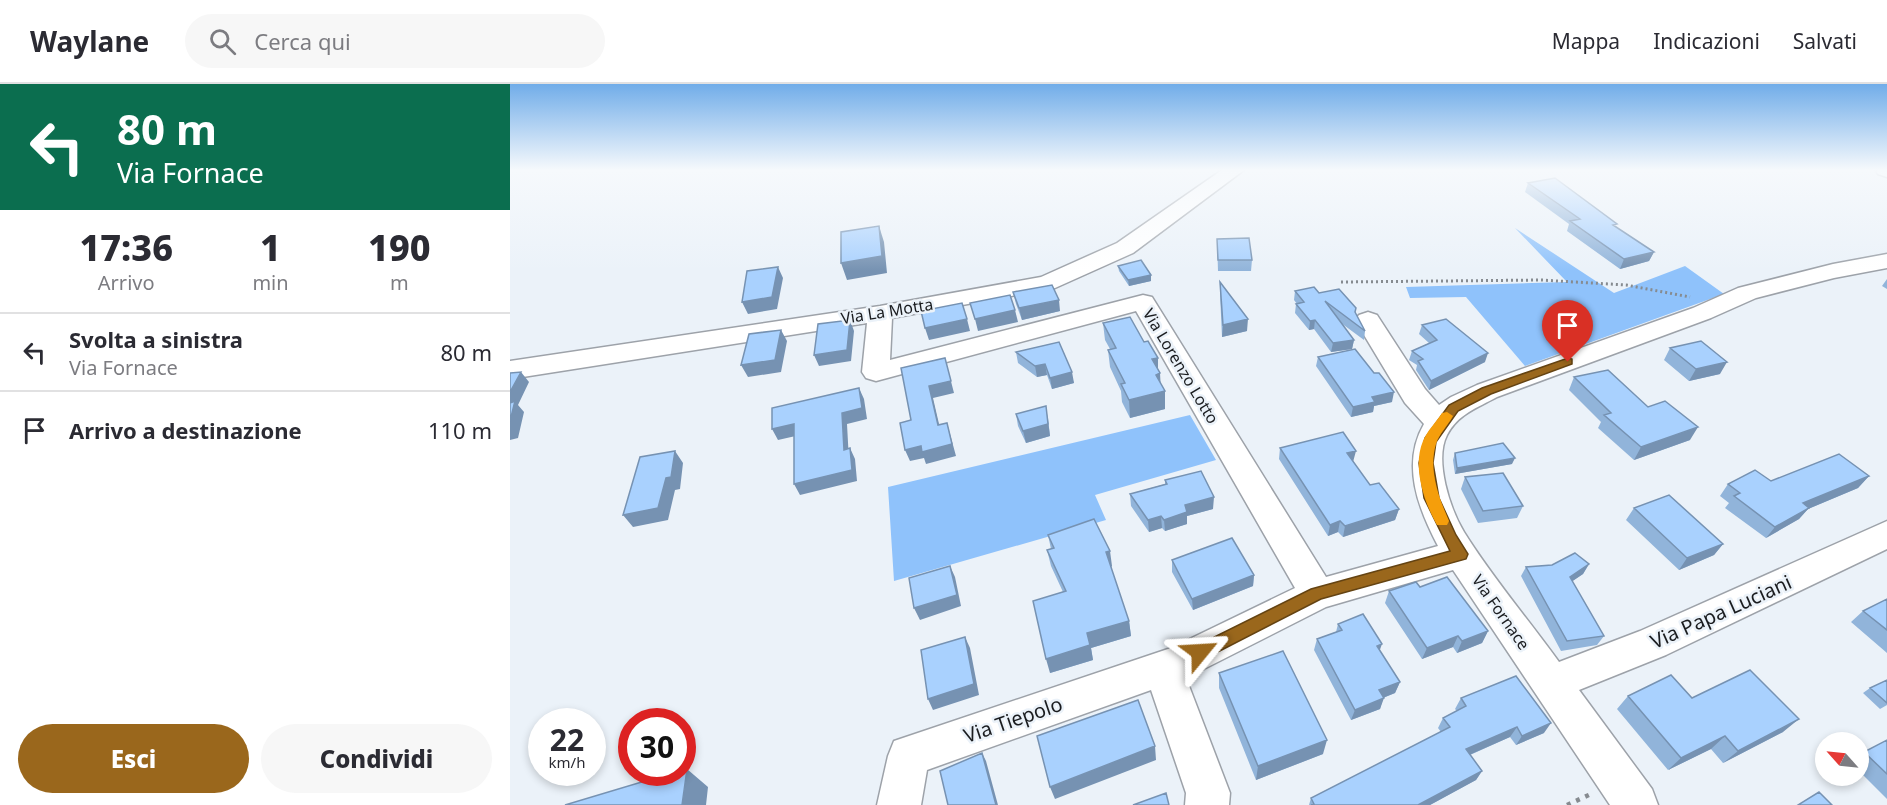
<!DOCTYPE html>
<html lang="it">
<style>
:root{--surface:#fff;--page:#f7f7f7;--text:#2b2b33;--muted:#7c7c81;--line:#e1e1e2;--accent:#9a671c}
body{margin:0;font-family:"Noto Sans",sans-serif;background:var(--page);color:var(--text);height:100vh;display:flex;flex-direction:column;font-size:22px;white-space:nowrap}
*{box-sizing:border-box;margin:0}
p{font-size:20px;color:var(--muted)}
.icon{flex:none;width:33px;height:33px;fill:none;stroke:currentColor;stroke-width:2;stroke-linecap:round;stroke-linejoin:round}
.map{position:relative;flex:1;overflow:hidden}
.sheet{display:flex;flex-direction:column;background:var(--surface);width:510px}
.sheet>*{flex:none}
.hud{background:#0b6e4f;color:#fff;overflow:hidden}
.needle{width:39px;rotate:297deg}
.tools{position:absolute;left:1305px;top:648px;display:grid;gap:12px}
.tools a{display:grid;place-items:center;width:54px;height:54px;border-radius:50%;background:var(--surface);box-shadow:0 3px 9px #0003;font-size:30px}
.speed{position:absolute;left:18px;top:624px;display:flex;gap:12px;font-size:30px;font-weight:700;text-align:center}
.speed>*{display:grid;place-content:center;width:78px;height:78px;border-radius:50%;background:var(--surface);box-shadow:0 3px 9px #0003;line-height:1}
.speed small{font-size:15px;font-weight:400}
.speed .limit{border:9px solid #d22;background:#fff;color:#111}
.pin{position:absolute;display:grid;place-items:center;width:51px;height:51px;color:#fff;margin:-62px -26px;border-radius:50% 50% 50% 0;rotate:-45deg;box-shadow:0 0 6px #0007}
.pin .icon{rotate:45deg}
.me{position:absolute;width:66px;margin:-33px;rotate:63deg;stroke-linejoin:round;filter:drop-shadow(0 0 4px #0008)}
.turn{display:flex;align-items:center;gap:21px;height:126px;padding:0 18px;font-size:27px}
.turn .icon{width:78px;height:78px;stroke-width:2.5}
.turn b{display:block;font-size:42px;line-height:51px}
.eta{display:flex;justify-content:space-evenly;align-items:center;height:102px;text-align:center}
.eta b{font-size:36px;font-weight:800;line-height:42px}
.action{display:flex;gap:12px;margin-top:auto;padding:12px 18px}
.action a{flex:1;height:69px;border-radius:36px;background:var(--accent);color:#fff;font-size:24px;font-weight:800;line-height:69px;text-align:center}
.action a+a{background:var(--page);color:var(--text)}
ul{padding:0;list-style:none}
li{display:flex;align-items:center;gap:18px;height:78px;padding:0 18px;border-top:2px solid var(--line)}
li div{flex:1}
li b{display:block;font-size:22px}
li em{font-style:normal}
header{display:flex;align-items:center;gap:36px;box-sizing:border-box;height:84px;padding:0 30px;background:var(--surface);border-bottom:2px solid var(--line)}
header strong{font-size:28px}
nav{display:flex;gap:33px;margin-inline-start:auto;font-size:21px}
.search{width:420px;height:54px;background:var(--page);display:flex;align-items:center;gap:15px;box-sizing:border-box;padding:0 21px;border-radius:33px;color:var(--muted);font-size:22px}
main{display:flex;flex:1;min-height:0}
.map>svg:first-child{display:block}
.green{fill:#8fc2fb}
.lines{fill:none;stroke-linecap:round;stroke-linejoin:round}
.minor-casing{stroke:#9da2a9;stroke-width:3}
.path-far1{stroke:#868b90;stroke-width:3;stroke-dasharray:2 3;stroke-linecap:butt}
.path{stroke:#868b90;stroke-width:4.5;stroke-dasharray:4 6;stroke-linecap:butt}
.minor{fill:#fff;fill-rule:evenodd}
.wall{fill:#91b4da}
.shaded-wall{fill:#7692b2}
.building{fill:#a9d1fe;stroke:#7692b2;stroke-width:1.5}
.route{fill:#9a671c;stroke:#644312;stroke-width:1.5}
.slow{fill:#f59e0b}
.labels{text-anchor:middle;stroke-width:5;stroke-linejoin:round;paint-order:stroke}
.street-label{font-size:16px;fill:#1a1c1f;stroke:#ebf2f9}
.near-street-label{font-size:20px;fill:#1a1c1f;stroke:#ebf2f9}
</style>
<header>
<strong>Waylane</strong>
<div class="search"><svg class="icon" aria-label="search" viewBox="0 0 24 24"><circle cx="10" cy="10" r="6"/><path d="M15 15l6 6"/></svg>Cerca qui</div>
<nav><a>Mappa</a><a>Indicazioni</a><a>Salvati</a></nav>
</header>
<main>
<section class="sheet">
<div class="hud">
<div class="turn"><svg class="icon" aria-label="left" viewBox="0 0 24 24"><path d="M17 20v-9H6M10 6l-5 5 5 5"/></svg><div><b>80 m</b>Via Fornace</div></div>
</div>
<div class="eta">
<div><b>17:36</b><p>Arrivo</p></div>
<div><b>1</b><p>min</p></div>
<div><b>190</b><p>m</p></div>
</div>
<ul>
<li><svg class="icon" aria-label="left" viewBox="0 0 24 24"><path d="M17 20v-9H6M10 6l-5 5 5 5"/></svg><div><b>Svolta a sinistra</b><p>Via Fornace</p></div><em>80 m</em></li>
<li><svg class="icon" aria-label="arrive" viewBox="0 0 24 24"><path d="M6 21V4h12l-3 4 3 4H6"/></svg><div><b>Arrivo a destinazione</b></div><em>110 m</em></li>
</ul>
<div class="action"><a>Esci</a><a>Condividi</a></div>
</section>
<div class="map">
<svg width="1377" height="721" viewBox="0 0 1377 721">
<rect width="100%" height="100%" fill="#ebf2f9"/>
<path class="green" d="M1005,144L1104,209L1175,182L1214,210L1015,282L956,213L900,214L896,203L1057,198Z
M680,331L706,376L585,411L596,436L384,497L378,403Z"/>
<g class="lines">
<defs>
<path id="minor" d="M712,86H734L623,169L545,204L382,234L380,276L633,211L642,213L816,493L928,462C908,424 891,380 914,340L895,319L845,236L849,231L858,228L867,231L915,305L929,321L941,313L967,301L1183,224L1228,204L1323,180L1377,170V184L1324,194L1246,214L1201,234L987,313C967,324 948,330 937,351C924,376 940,425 954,448C982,493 1018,535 1049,578L1130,547L1377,437V465L1156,571L1069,606L1142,705L1148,721H1100L943,486L816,523L676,594L720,709L719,721H675L676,709L641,606L417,686L411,721H367L378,672L384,657L661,564L785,504L626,227L366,297L356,294L352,288L357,239L0,295V277L370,222L531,193L607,159Z
M1366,86H1377V93L1368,90Z"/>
</defs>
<use href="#minor" class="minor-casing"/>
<path class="path-far1" d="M831,198L1031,196L1116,201L1180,213"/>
<path class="path" d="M1057,721L1081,710"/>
<use href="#minor" class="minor"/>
</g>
<path class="wall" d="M1018,99L1144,168L1139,177L1110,185L1057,147L1059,140L1015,108Z
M707,155L742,176L741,187H708Z
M608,182L641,197L619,202L609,187Z
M1377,195V205L1372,202Z
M710,198L737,247L712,253L710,209Z
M785,207L809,209L845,229L855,247L854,256L831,239L844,256L842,265L821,268L804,245L799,246L785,229L786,220H787L784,216Z
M503,208L550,227L512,236L506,220Z
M593,239L651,300L655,325L620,334L612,318L611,307L600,283L598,266L600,265L595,256Z
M912,241L975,278L919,306L906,286L907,281L899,276L902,267L919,259L909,250Z
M549,258L564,299L542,305L537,291L527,293L508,279L506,268Z
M1160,264L1210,290L1179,297L1154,276Z
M808,273L882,318L864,322L863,328L841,333L806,282Z
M1064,293L1138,323L1180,356L1124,376L1088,344L1091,338L1059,306Z
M506,330L538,334L540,352L516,359L508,342Z
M770,364L843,378L860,401L889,425L885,436L833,453L828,448L818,452L769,375Z
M945,369L1002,380L945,390L943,376Z
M1359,392L1348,404L1298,425L1289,435L1256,454L1215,424L1219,419L1210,412L1218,400L1261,397Z
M955,393L1013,422L1007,434L968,439L951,405Z
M655,396L703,425L677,432V440L655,447L652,444L639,448L621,422L620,410L655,400Z
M1124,424L1213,460L1204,471L1169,486L1116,436Z
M538,451L602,482L601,483L619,537L621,552L581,564L583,576L540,589L553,508L541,482L537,466L541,465Z
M662,476L744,491L743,502L683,526L662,488Z
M1079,480L1073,490L1062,497L1094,552L1087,561L1051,567L1011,492L1016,483Z
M910,503L978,547L972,559L947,569L943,563L912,575L875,519L879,507Z
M1377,515V569L1341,538L1353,527Z
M828,540L870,567L890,598L885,609L873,614L870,625L841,636L804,566L807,555L826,548Z
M709,589L813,670L746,696L709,604Z
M1377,596V621L1370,625L1353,609L1360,604Z
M1118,612L1182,614L1273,648L1213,679L1201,665L1158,686L1107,625Z
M951,614L1034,649L1006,661L1000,653L960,671L972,687L966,696L920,721H799L801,714L931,648L928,644L933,634L947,627L945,625Z
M1377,656V715L1348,686V672Z"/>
<path class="shaded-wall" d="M369,142L374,158L377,189L337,196L331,179Z
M1144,168L1139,177L1110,185L1114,175Z
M268,183L273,194L267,225L238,230L232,218Z
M641,191V197L619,202L618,196Z
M549,216L550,227L512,236L509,224Z
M505,226L508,238L468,247L465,235Z
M457,235L460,247L419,256L415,244Z
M738,235L737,247L712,253L713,241Z
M340,236L344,247L341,277L309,282L304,271Z
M805,236L804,245L799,246L800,237Z
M271,246L277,257L271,288L238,293L231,281Z
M844,256L842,265L821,268L823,259Z
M978,269L975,278L919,306L921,297Z
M435,274L444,309L423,314L432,353L428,341L419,302Z
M648,274V290L650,289L651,307L646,292L642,275Z
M1217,278L1210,290L1179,297L1186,285Z
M535,280L537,291L527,293L525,282Z
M11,288L19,298L8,321L14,328L8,354L0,356V308Z
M562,288L564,299L542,305L540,294Z
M349,304L354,315L357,335L337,340L339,377L334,366L332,329Z
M655,307V325L620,334L619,316Z
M884,308L882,318L864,322L863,328L841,333L843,323L862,313Z
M536,322L540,352L516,359L513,347Z
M437,339L446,372L416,380L414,374L400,377L395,366Z
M284,340L290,351L268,356L262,345Z
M1188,343L1180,356L1124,376L1131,363Z
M340,364L345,375L347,397L290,411L284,400Z
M165,367L173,379L170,405L165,406L158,436L123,443L113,431L156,394Z
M846,367L843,378L837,369Z
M1005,374L1002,380L945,390L947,384Z
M1359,392L1348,404L1298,425L1289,435L1256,454L1265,443L1293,419Z
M704,413L703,425L677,432V440L655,447L654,436L675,421Z
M889,425L885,436L833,453L835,442Z
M651,432L652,444L639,448L638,436Z
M830,437L828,448L818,452L820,441Z
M1213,460L1204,471L1169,486L1177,474Z
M600,467L602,482L598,484L596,468Z
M1079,480L1073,490L1054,503L1060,493Z
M440,482L445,493L451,522L410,536L404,524Z
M744,491L743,502L683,526L682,515Z
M619,537L621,552L581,564L583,576L540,589L536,575L577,549Z
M978,547L972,559L947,569L952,557Z
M948,552L943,563L912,575L917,564Z
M455,553L460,564L469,611L423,626L418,615Z
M872,560L868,571L867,562Z
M890,598L885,609L865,617L869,606Z
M874,614L870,625L841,636L845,626Z
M1289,635L1273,648L1213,679L1228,667Z
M1041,639L1034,649L1006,661L1012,652Z
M1007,643L1000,653L950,675L956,665Z
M1215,652L1201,665L1158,686L1171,674Z
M817,656L813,670L746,696L748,682Z
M645,662L646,676L545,715L540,703Z
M472,669L476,677L488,721H486Z
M177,685L198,703L196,721H172Z
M972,687L966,696L920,721H908Z"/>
<path class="building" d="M1045,94L1107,140L1103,141L1144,168L1114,175L1060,137L1070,135L1018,99Z
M369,142L372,172L331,179V148Z
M739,154L742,176H708L707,155Z
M631,176L641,191L618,196L608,182Z
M268,183L262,213L232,218L237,187Z
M710,198L738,235L713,241Z
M542,201L549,216L509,224L503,208Z
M804,203L809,209L829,205L846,224L845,228L855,247L815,217L844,256L823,259L805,236L800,237L786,220L794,218L785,207Z
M500,211L505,226L465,235L460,219Z
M452,219L457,235L415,244L411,227Z
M620,233L634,258L638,257L648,274L642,275L650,289L646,291L655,307L619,316L611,300L615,299L598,266L606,264L593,239Z
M936,235L978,269L921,297L908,277L913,275L902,267L927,256L912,241Z
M340,236L337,266L304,271L308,240Z
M271,246L265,276L231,281L239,250Z
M1191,257L1217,278L1186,285L1160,264Z
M549,258L562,288L540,294L535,280L525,282L506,268Z
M845,265L864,289H869L884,308L862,313L865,318L843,323L808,273Z
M435,274L441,297L419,302L428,341L437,339L442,360L412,368L411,362L395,366L390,339L401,336L391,284Z
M1098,286L1138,323L1155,317L1188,343L1131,363L1094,331L1101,329L1064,293Z
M11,288L0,308V289Z
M349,304L352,324L332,329L334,366L340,364L342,386L284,400V340L262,345V324Z
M5,317L0,337V319Z
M536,322L538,340L513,347L506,330Z
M833,348L846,367L837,369L860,401L869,399L889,425L835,442L830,437L820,441L770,364Z
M993,359L1005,374L947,384L945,369Z
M165,367L161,393L156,394L148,424L113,431L130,373Z
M1329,370L1359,392L1293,419L1299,424L1265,443L1224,412L1230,409L1218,400L1245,386L1261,397Z
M691,387L704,413L675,421L677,428L654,436L651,432L638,436L620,410L657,400L655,396Z
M993,389L1013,422L973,427L955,393Z
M1159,411L1213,460L1177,474L1124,424Z
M584,435L600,467L596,468L619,537L577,549L580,561L536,575L523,517L556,507L537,466L544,464L538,451Z
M722,454L744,491L682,515L662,476Z
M1065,469L1079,480L1060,493L1094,552L1057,557L1016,483L1042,481Z
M440,482L447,511L404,524L399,494Z
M937,493L978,547L952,557L948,552L917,564L879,507L906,498L910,503Z
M1377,515V546L1353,527Z
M853,530L872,560L867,562L890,598L869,606L874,614L845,626L807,555L832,546L828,540Z
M455,553L464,600L418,615L411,566Z
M773,567L817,656L748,682L709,589Z
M1240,586L1289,635L1228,667L1215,652L1171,674L1118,612L1161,591L1182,614Z
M1006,592L1041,639L1012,652L1007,643L956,665L972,687L908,721H801L804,720L801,714L940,643L933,634L956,622L951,614Z
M1377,596V619L1360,604Z
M628,616L645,662L540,703L527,652Z
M1377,656V690L1354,668Z
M472,669L486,721H438L430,687Z
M177,685L172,721H55L165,688H172V686Z
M1309,708L1322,721H1288Z
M656,709L659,721H623Z"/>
<linearGradient id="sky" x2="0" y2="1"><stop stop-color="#71ade9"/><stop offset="0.46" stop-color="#f6f9fc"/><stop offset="1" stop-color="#f6f9fc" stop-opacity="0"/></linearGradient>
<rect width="1377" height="187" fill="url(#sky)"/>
<path class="route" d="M1058,274L1062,275V280L981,310L948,327L926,358L923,379L929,414L946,451L958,470L956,475L811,515L696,574L690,576L684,574L681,568L684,563L801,505L940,467L914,414L909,379L915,354L939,321L972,304Z"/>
<path class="slow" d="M937,328L943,332C938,341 929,350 926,360C918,386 929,414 939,437L937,441H927C914,418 902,383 913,357C917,347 926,338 932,329Z"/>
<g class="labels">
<g class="street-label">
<text transform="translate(377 227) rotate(-9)" y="6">Via La Motta</text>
<text transform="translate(671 282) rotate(59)" y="6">Via Lorenzo Lotto</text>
<text transform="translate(991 528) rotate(55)" y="6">Via Fornace</text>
</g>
<g class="near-street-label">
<text transform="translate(1211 528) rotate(-24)" y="7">Via Papa Luciani</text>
<text transform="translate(503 636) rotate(-19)" y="7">Via Tiepolo</text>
</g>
</g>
</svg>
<div class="tools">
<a><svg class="needle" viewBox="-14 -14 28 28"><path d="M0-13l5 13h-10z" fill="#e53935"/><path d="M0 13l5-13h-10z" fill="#7c7c81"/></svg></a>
</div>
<div class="speed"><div>22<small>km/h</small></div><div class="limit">30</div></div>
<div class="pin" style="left:1058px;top:278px;background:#d93025"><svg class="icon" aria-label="arrive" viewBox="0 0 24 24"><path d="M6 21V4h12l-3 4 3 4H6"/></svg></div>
<svg class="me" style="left:690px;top:568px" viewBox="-20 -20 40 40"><path d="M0-17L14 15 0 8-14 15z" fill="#9a671c" stroke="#fff" stroke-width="4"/></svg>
</div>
</main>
